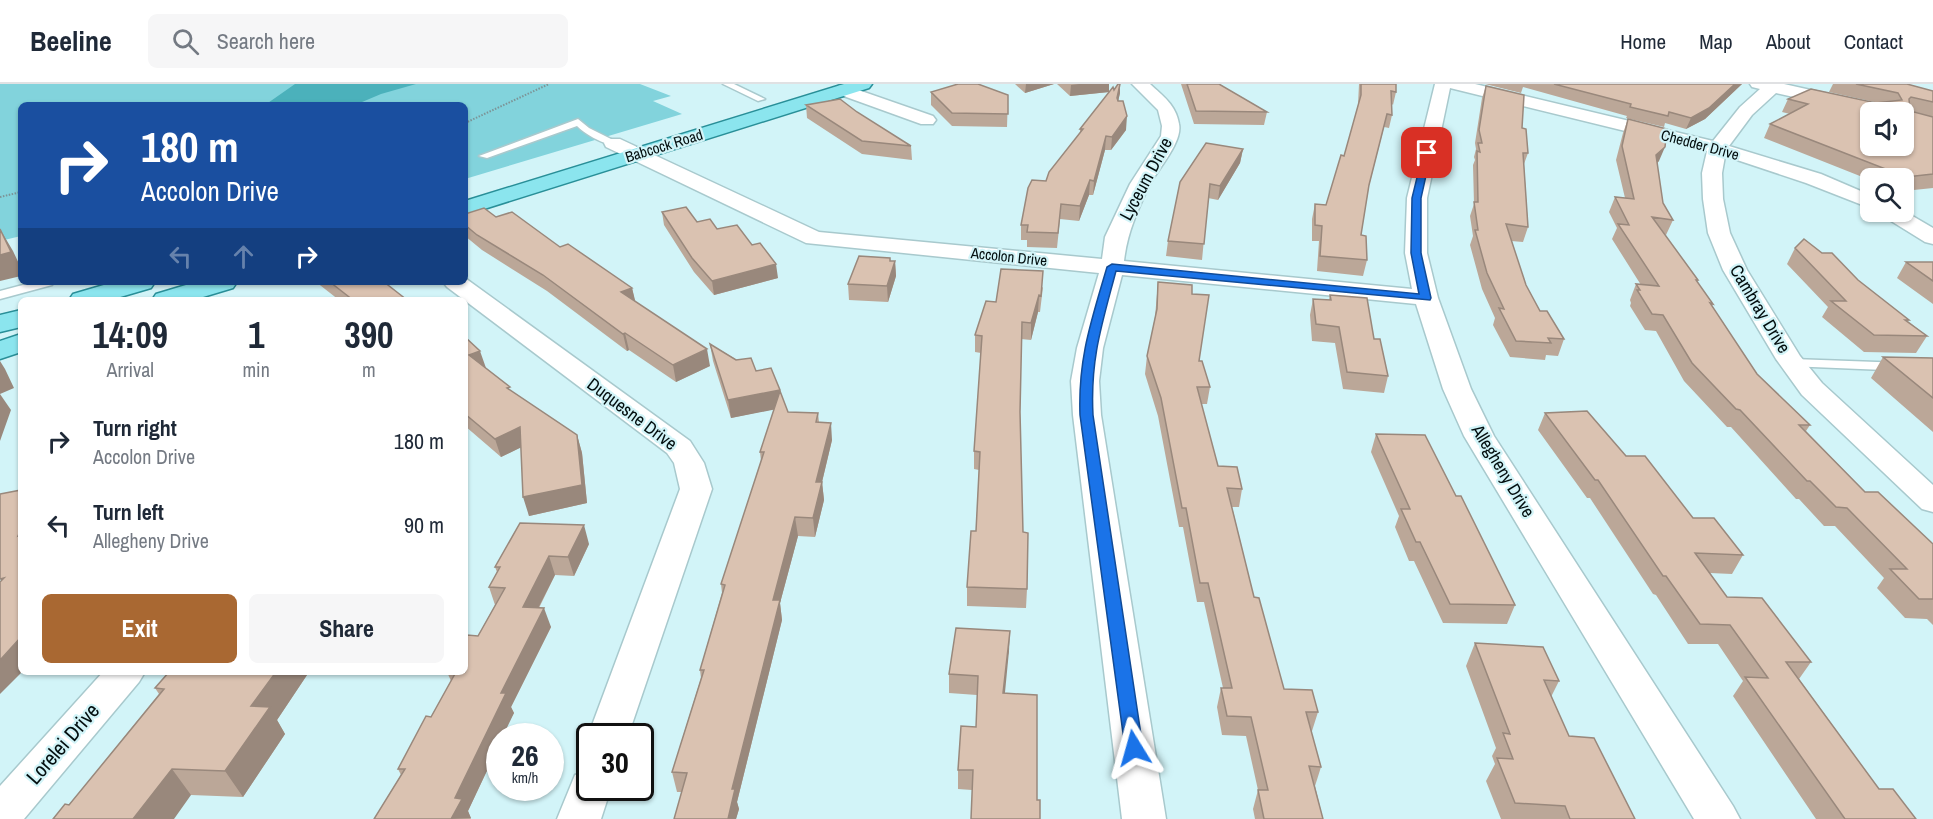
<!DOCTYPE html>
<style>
:root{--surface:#fff;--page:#f6f6f7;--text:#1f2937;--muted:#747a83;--line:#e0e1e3;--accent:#a96832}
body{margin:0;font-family:"Archivo Narrow",sans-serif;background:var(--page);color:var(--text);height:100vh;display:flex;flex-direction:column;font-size:22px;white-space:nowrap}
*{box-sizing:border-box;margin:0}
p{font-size:20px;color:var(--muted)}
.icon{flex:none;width:33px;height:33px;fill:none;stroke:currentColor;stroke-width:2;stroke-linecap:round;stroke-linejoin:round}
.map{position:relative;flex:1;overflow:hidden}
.details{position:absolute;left:18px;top:213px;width:450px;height:378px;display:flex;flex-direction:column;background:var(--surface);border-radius:9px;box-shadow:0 2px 4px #0004}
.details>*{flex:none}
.top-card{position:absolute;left:18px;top:18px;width:450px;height:183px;border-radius:9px;box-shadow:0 2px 4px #0004;background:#1a4fa0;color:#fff;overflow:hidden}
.buttons{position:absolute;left:1860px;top:18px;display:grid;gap:12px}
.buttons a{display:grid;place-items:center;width:54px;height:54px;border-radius:9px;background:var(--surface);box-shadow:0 2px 4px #0004;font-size:30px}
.speed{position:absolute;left:486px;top:639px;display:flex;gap:12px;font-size:30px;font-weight:700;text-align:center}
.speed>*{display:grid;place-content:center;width:78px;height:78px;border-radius:50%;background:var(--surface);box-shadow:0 2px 4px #0004;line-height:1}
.speed small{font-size:15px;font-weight:400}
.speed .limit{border:3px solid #111;border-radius:9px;background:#fff;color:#111}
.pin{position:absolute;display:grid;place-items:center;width:51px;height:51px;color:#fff;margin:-26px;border-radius:12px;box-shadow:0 3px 9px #0006}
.me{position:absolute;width:66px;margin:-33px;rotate:352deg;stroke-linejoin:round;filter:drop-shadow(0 0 4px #0008)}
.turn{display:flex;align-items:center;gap:21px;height:126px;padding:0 24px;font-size:27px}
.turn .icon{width:78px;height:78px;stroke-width:2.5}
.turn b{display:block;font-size:42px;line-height:51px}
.lanes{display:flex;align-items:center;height:57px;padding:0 24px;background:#0003;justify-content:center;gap:30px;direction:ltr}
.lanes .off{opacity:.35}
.eta{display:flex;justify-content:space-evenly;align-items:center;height:102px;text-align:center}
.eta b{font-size:36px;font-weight:700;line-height:42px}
.button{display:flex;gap:12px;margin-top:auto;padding:12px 24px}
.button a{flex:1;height:69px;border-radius:9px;background:var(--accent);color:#fff;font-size:24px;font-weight:700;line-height:69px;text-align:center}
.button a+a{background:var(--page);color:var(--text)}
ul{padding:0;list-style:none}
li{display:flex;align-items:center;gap:18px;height:84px;padding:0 24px}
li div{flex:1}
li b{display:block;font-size:22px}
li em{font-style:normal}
header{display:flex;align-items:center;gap:36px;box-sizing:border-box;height:84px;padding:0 30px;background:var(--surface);border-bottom:2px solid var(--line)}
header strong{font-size:28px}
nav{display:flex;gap:33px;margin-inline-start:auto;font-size:21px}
.search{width:420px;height:54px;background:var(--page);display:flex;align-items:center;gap:15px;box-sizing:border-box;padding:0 21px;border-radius:9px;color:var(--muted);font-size:22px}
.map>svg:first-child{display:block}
.green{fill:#82d3dc}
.water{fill:#4bb1bb}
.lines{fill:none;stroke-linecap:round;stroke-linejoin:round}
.service-casing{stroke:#a8c9cd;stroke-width:3}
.minor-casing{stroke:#a8c9cd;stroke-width:3}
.primary-casing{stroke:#298f98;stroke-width:3}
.path{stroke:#7c9497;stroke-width:2;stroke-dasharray:1.5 1.5;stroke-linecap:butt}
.service{fill:#fff;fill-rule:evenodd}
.minor{fill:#fff;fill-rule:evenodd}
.primary{fill:#8be5ee;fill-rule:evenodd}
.wall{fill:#bba798}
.shaded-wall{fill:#99887c}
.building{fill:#dac2b1;stroke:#99887c;stroke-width:1.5;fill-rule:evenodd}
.route{fill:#1a73e8;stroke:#114b97;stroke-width:1.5}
.labels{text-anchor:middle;stroke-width:4.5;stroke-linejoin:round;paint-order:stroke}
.far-street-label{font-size:15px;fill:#030e0f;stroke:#d2f4f8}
.street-label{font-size:18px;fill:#030e0f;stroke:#d2f4f8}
.near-street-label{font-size:21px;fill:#030e0f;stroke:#d2f4f8}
</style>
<header>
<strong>Beeline</strong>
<div class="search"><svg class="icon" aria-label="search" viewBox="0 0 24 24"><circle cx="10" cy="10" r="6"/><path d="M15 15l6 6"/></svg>Search here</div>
<nav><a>Home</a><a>Map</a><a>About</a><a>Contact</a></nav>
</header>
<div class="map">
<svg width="1933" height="735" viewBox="0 0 1933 735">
<rect width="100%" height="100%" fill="#d2f4f8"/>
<path class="green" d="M0,0H640L671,12L653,17L682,30L465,95V21H21V152L0,157Z"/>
<path class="water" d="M295,0H416L381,10L355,21H265Z"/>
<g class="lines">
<defs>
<path id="service" d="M723,0H734L765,15L758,17Z
M578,35L589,44L619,59C609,65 585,50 577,42L487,74L479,72Z
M34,198H54L52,201L0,215V207Z
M1793,275L1933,280V288L1788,282L1786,279L1788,276Z"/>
<path id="minor" d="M1132,0H1150C1163,12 1176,21 1179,40C1183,58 1157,86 1149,102C1137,127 1127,150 1124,177L1412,205L1405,169L1407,114L1435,0H1475L1713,57L1740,23L1760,5L1752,3L1750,0H1784L1891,24L1893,28L1870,30L1776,9L1752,31L1729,62L1821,90L1870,111V124L1806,99L1725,72L1722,89L1723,115L1730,149L1747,186L1800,272L1822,299L1933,401V428L1922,425L1802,311L1776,275L1723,186L1708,149L1703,115L1702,89L1707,67L1450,4L1427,114V169L1438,214L1471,305L1494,352L1733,722L1740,735H1694L1464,352L1443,305L1416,220L1122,191L1103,264L1099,297L1101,331L1166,735H1122L1073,331L1071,297L1077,264L1099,189L806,159L606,63L604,59L606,55H620L819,148L1102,175L1105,153L1130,100L1161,52L1162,42L1158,26Z
M844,1L933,32L936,36L933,40H921L838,10L836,6L838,2Z
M1904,127L1933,144V160L1925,158L1883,132L1879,128Z
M465,194L690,357L704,379L712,405L628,652H590V655L588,652L680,405L674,379L667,369L447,203L443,198H465Z
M103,588H145L139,598L24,735H0V702Z
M590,686V704H611L601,735H557L575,691Z"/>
<path id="primary" d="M844,0H872L869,4L465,131V117Z
M114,198H155L151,204L110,216H69L73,210Z
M196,198H237L233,204L193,216H152L156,210Z
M21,226V243L0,248V231Z
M21,250V268L0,275V257Z"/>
</defs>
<use href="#service" class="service-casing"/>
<use href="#minor" class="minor-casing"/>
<use href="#primary" class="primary-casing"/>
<path class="path" d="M465,39L549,0
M0,113L21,108"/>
<use href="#service" class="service"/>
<use href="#minor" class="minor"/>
<use href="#primary" class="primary"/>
</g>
<path class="wall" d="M1015,0H1054L1025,9Z
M1057,0H1109V8L1070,12Z
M1120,0V9L1118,17L1126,46L1111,66H1105L1093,111H1089L1079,137L1060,135L1057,164L1027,163V156H1021V141L1046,97L1080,49V45L1114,6Z
M1181,0H1219L1267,28L1264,41L1194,40Z
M1359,0H1396V8L1393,21L1392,20V31L1389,44L1384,43L1369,102L1361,151L1367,176L1363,192L1317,187L1319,157H1312V135L1315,120L1326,121L1344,72L1358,21Z
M1485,0H1742L1705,35L1686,45L1665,39L1664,43L1626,34L1627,32L1523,3L1521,9Z
M1833,0H1907L1933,7V104L1904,107V94H1870V96L1764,54L1770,40L1790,30L1782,28L1788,15L1879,19L1829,8Z
M1486,2L1522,44L1528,69L1524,80L1528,143L1523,158L1511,157L1526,201L1540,227L1564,255L1558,272L1546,271L1545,276L1510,273L1493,241L1495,234L1482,205L1470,161L1473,152L1470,132L1474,120L1473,81L1475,76L1474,73L1476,65L1475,59L1482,14Z
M931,8L1008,11L1007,43L952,42L931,21Z
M806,21L911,62L912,76L862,70L807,34Z
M1628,35L1659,77L1657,79L1663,119L1673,136L1666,151L1664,150L1698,196L1697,198L1713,220L1712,222L1757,290L1810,341L1806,347L1865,408L1933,460V541L1927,535L1905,534L1877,504L1884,494L1835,442H1824L1799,415H1796L1731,343H1727L1684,297L1656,247L1645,246L1630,222L1631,219L1630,216L1636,200L1641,201L1612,155L1617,144L1609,128L1615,113L1625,114L1616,76L1623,49Z
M1243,65L1240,79L1218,116L1208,114L1202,176L1166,172L1168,157L1180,98Z
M662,128L717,145L778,194L714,211L694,188L664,141Z
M465,130L496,133L560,163L632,204L635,218L710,282L676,298L629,266L627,267L547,207L482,166L465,152Z
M1795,164L1858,196L1909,236L1908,237L1927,252L1916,269L1864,268L1822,233L1828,223L1787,180Z
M891,177H895L896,192L888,218L849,216L848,200Z
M1906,178H1933V220L1897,194Z
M316,198H384L407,216H339Z
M1158,198L1192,210L1199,277L1210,303L1207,320H1201L1218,382L1242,405L1239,423H1232L1254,513L1284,605L1318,628L1312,647H1311L1321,683L1315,702L1323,735H1255L1253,725L1258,706L1246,652L1222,651L1217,623L1221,604H1223L1204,518H1197L1183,443H1179L1158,332L1145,290L1147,272L1155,233Z
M1043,203L1040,228H1038L1031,256L1021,255L1020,328L1023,448L1027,505L1026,524L967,522V503L976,447L979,386L974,385V367L981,269L975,268V251Z
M1330,211L1374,255L1388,292L1384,309L1343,305L1335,259L1312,257L1310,231L1313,215L1329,216Z
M465,253L485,284L511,307L577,351L582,369L587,419L529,432L521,363L501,373L465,342Z
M710,260L756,287L788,328L818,329L819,338L832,356L822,398L824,416L815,453L798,452L780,519L782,536L737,718L739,725L736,735H674L682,708H677L672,688L701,594L700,586L722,509L721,500L761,377L760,368L774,325L731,334L713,277Z
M1883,273L1933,274V348L1871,294Z
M1545,329L1626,372L1693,434L1743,471L1732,490L1710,489L1727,513L1811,578L1799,595L1879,705L1916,735H1816L1733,612L1743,597L1718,560H1688L1656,511L1653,510L1590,414H1587L1538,346Z
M1376,350L1456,412L1515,521L1507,540L1443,539L1414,477H1409L1395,443L1399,432L1371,368Z
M589,460L574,492L555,491L539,524L551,543L511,623L514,629L500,652V659L468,727L471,735H374L401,691L398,685L431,633L451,597L447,588H465L478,552L495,521L489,503L497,488L495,483Z
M1475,559L1559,597L1551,613L1569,652L1635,735H1501L1486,697L1495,680L1492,672L1496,664L1466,582Z
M1009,567L972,706L958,705V686L976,643L977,611L949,609V590Z
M169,588H309L277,636L285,650L243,713L191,711L69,721L159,610L155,604Z"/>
<path class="shaded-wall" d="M1026,0H1054L1025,9Z
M1079,0H1109V8L1070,12L1071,1Z
M1120,0V9L1116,27L1117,14Z
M1735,0H1742L1705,35L1686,45L1691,34Z
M1127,32L1126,46L1111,66L1112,53Z
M1106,52L1105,66L1093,111L1094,97Z
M1665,63L1659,77L1651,85L1656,71Z
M1243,65L1240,79L1218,116L1220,102Z
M1090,96L1089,111L1079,137L1080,122Z
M0,145L13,167L21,184V192L0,197Z
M890,174L891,190L895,177L896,192L888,218L887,202Z
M776,180L778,194L714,211L712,197Z
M632,204L636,220L621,208Z
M1039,211L1038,228L1031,256V239Z
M625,249L629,266L627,267L623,250Z
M707,265L710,282L676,298L673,281Z
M480,267L486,284L474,288L469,271Z
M0,277L5,285L14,304L0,310L11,326L0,357Z
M780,306L782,324L731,334L728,316Z
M831,339L832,356L822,398L824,416L815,453L813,434L816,398Z
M520,343L526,361L501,373L495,355Z
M577,351L582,369L587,419L529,432L523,413Z
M795,433L798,452L780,519L782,536L737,718L739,725L736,735H728L732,705L773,516Z
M584,441L589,460L574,492L568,473Z
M549,472L555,491L529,542L523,523Z
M544,524L551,543L511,623L514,629L503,652H500V659L468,727L471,734L451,735L455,714L501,609Z
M1010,547L1009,567L1003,629V609Z
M21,553V588H22L0,610V576Z
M276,588H309L277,636L285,650L243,713L225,687L251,622Z
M172,685L191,711L174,735H133Z"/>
<path class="building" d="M958,0H978L1008,11V30L952,29L931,8Z
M1118,0H1120L1117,14L1118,17H1123L1127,32L1112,53L1106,52L1094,97L1090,96L1080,122L1061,120L1058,149L1027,148L1028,141H1021L1028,104L1032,96L1046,97L1049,88L1083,45H1080L1113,3L1114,6Z
M1187,0H1219L1267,28L1196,27Z
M1361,0H1396V8L1391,7L1392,31L1387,30L1369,101L1361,151L1366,152L1367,176L1320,172L1322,142L1315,141V120L1326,121L1341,71L1344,72L1361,11Z
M1554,0H1735L1709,24L1691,34L1669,28L1668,32L1630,23L1631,20Z
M1856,0H1907L1933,7V18L1911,13L1909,15L1910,27L1933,33V90L1906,93L1770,40L1808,20L1788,15L1811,5L1876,19L1902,16L1898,9ZM1870,28H1904V62H1870Z
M1486,2L1524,11L1522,44L1526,45L1528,69H1523L1528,143L1506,140L1526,201L1540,227H1547L1564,255L1548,254L1551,259L1516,257L1499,224L1504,225L1487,189L1475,146H1478L1474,118H1478L1477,67L1480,68L1478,59H1482L1479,46Z
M840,15L857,28L911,62L862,57L806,21Z
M1628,35L1667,45L1665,63L1656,71L1663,119L1673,136L1652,133L1698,196H1696L1713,220L1710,219L1757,290L1810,341H1799L1865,408H1878L1933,460V515H1919L1890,485H1907L1847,424L1836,423L1810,397H1807L1740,326L1736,325L1692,279L1663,231L1652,230L1637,206H1640L1636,200L1659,202L1618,140L1629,141L1615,113L1634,115L1622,62Z
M1206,59L1243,65L1220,102L1210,100L1204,160L1168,157L1180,98Z
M686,123L697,138L710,135L717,145L737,141L752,161L760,159L776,180L712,197L692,174L662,128Z
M484,124L496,133L512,128L560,163L568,160L632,204L621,208L707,265L673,281L625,249L623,250L543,191L477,151L465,141V130Z
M0,145L11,168L0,171Z
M1804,155L1822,169H1832L1858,196L1909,236H1905L1927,252L1874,251L1831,217H1846L1795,164Z
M859,172L890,174V177H895L887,202L848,200Z
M1906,178H1933V197Z
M1001,185L1043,187L1041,212L1039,211L1031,239L1022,238L1020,328L1023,448L1028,449L1027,505L967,503L971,447H976L980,368L974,367L982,252L975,251L986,217L996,218Z
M330,198H384L407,216H353Z
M1158,198L1192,201V210L1209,211L1199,277H1202L1210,303H1197L1218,382L1237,383L1242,405L1227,404L1254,513L1259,514L1284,605L1312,606L1318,628H1306L1321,683L1309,682L1323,735H1264L1258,706H1268L1251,633L1227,632L1221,604H1232L1208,499H1200L1186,424H1182L1161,314L1147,272L1157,225Z
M1330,211L1367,214L1374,255H1380L1388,292L1347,288L1339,243L1316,240L1313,215L1331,216Z
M465,253L480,267L469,271L510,303L507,304L577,351L582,401L523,413L520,343L495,355L465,330Z
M710,260L736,276L751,274L756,287L771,284L780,306L728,316Z
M1883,273L1933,274V314Z
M780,307L788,328L818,329L816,338L831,339L816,398H822L813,434L795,433L773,516H780L732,705H735L728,735H674L687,689L672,688L704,586H700L725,501L721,500L764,368H760Z
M1587,327L1626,372H1645L1693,434H1714L1743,471L1695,469L1727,513L1762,514L1811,578H1786L1879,705H1893L1916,735H1845L1745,593L1768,594L1730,541L1700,540L1666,492H1663L1598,396H1595L1545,329Z
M1376,350L1425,351L1456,412H1461L1515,521L1450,520L1420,458H1416L1401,425H1410Z
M21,406V445L18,452L21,451V553L0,576V498L4,494L0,495V410Z
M520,439L584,441L568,473L549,472L523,523L544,524L501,609H506L455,714L462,715L451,735H374L405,685H398L426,632L431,633L456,588H465V554L467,551L478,552L505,504L489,503L500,483H495Z
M956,544L1010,547L1003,609L1037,611V716H1040V735H971L973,686H958L961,642L976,643L978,592L949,590Z
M1475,559L1543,563L1559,597L1544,596L1569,652L1594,654L1635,735H1570L1565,722L1515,719L1497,674L1513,675L1503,649L1510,650Z
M169,588H276L251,622L270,623L225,687L172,685L133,735H53L65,720L69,721L164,605L155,604Z"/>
<path class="route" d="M1427,66L1431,69L1421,114V169L1431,214L1430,216L1116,187C1102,240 1090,275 1093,331L1143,664L1140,669L1134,671L1127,669L1125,664L1080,331C1078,274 1091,238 1107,183L1112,180L1419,210L1411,169L1412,114L1423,69Z"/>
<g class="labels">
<g class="far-street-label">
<text transform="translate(1700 61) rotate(15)" y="5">Chedder Drive</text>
<text transform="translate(664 62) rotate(-17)" y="5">Babcock Road</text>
<text transform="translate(1009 173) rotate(6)" y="5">Accolon Drive</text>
</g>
<g class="street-label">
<text transform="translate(1146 95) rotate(-62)" y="6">Lyceum Drive</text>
<text transform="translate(1760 225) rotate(59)" y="6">Cambray Drive</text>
<text transform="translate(632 330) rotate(37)" y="6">Duquesne Drive</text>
<text transform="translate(1503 387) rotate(59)" y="6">Allegheny Drive</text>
</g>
<g class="near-street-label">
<text transform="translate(63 660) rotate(-49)" y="7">Lorelei Drive</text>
</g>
</g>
</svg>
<div class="buttons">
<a><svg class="icon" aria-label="sound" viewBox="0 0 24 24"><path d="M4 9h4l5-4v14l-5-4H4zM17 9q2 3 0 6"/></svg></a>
<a><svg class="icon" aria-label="search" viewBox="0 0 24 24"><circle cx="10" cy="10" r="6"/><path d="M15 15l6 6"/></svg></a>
</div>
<div class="speed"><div>26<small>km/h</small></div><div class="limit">30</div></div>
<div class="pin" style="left:1427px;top:69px;background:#d93025"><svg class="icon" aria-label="arrive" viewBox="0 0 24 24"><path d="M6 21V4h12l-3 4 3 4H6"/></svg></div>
<svg class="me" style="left:1134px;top:664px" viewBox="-20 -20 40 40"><path d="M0-17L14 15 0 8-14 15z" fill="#1a73e8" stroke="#fff" stroke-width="4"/></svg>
<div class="top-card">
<div class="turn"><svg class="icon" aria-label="right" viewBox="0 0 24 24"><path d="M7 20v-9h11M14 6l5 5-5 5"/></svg><div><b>180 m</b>Accolon Drive</div></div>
<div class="lanes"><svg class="icon off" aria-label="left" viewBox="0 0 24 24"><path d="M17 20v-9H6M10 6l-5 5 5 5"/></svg><svg class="icon off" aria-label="ahead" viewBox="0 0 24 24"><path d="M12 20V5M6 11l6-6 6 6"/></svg><svg class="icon" aria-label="right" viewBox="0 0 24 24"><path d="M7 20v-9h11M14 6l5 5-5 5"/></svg></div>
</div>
<section class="details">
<div class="eta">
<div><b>14:09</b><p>Arrival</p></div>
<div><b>1</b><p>min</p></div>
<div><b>390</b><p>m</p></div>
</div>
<ul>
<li><svg class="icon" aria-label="right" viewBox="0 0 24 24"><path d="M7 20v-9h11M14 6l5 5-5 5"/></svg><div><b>Turn right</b><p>Accolon Drive</p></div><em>180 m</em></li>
<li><svg class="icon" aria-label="left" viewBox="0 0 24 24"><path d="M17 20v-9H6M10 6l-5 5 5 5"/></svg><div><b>Turn left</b><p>Allegheny Drive</p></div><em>90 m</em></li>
</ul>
<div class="button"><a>Exit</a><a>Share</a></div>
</section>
</div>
